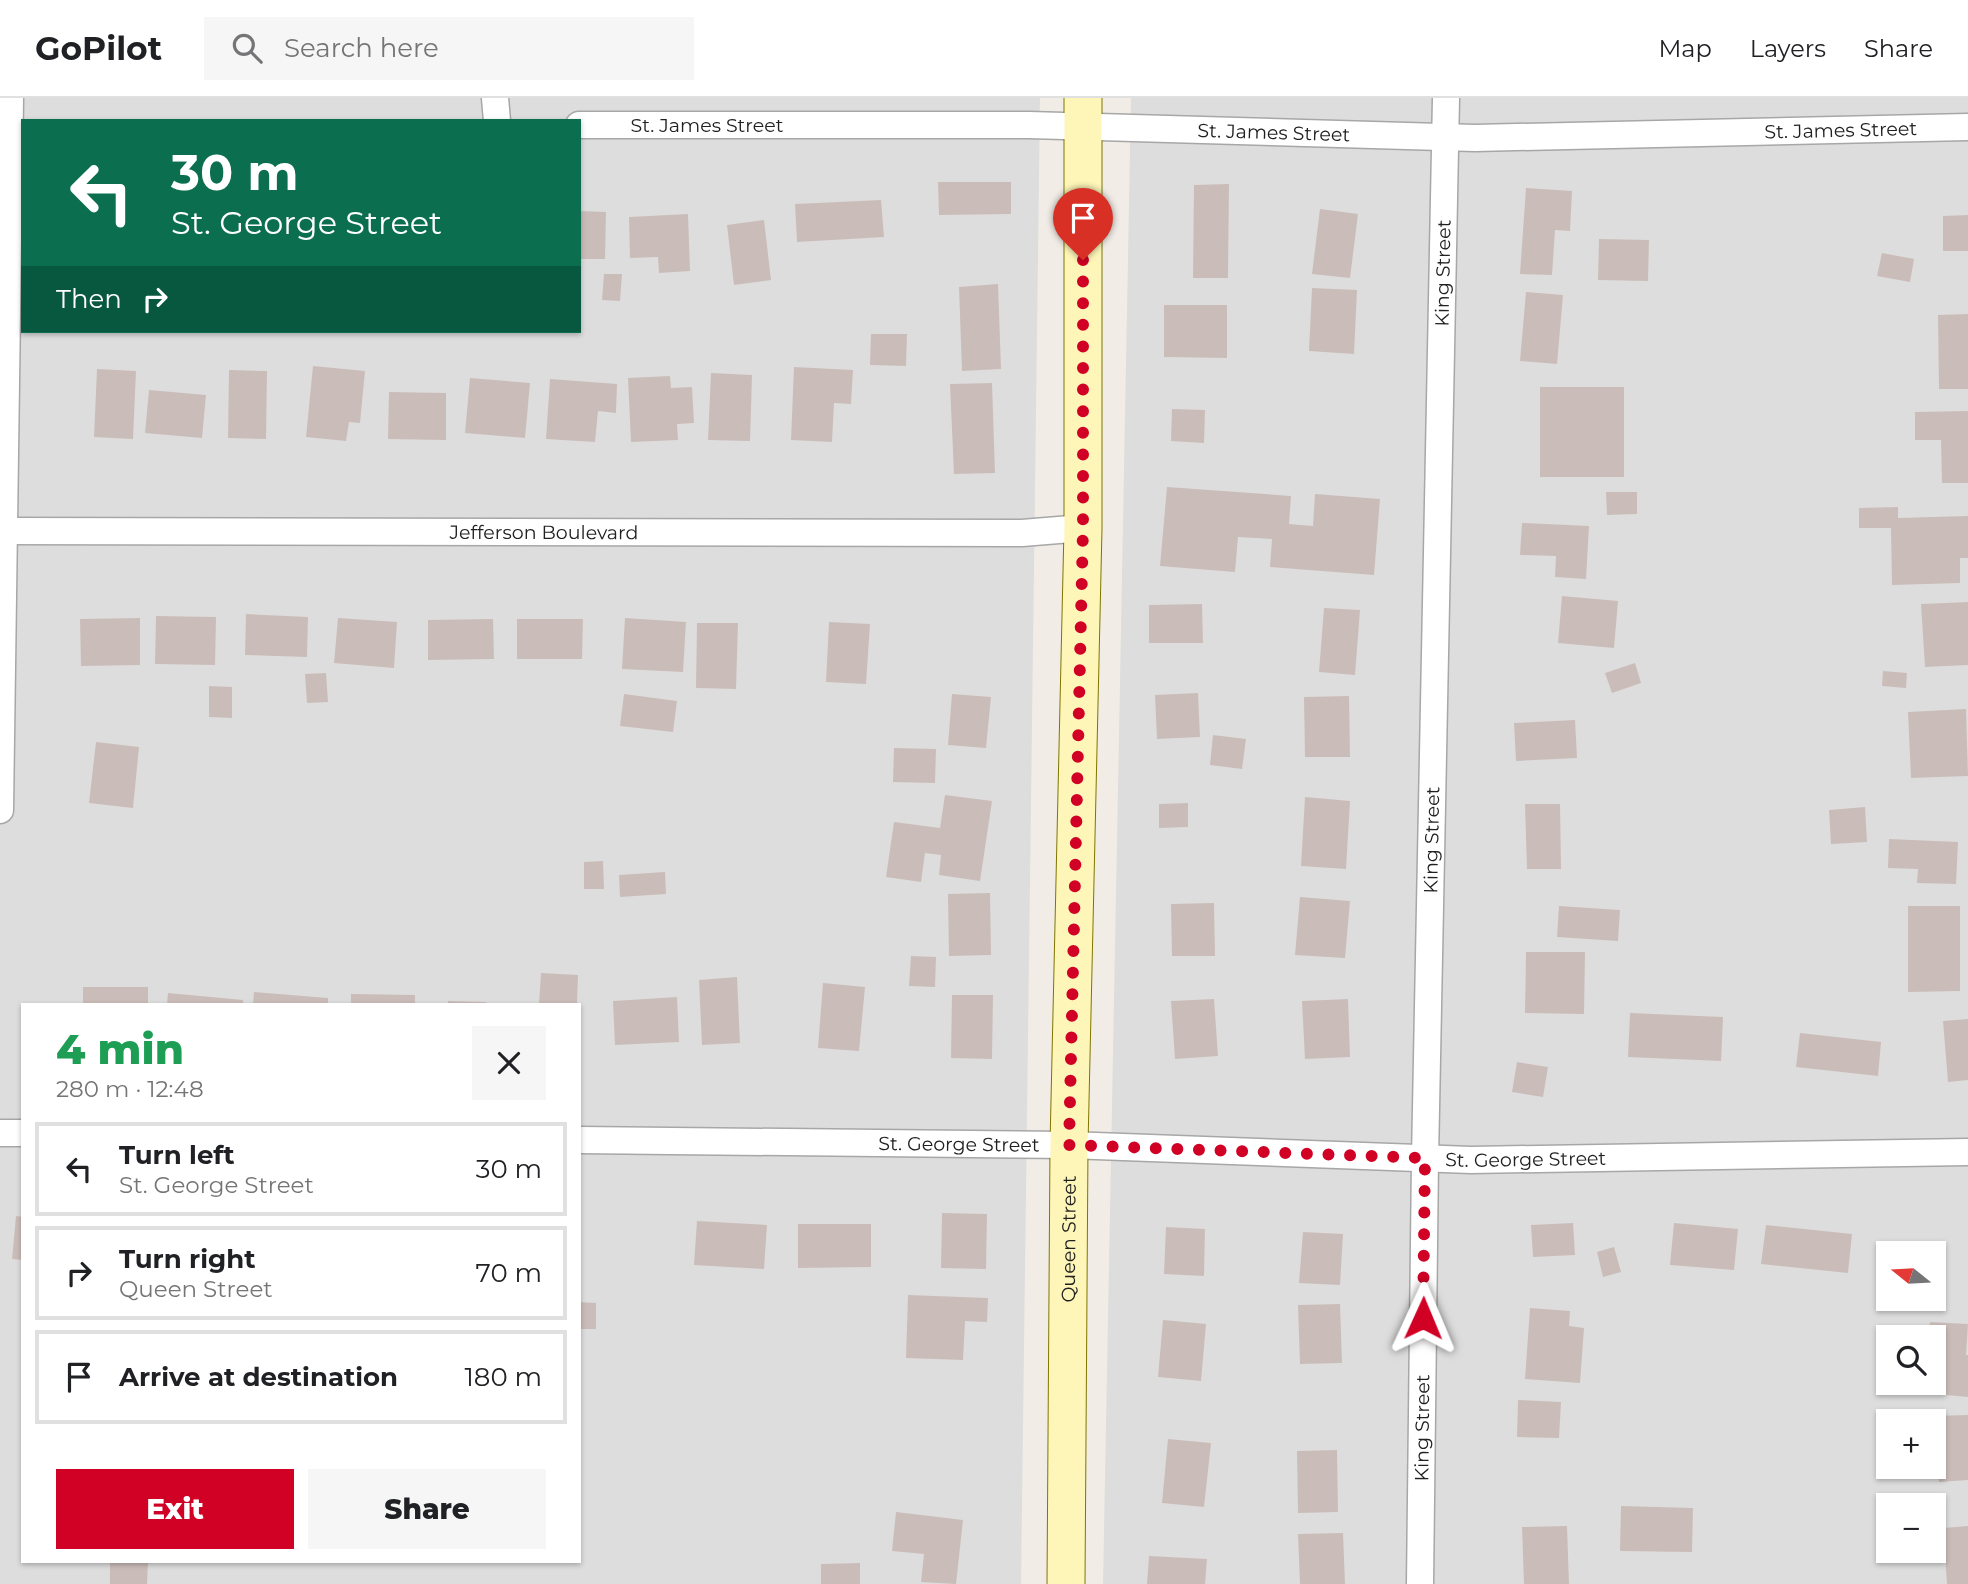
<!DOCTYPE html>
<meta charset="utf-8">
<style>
:root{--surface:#fff;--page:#f6f6f6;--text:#202124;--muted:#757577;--line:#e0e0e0;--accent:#d10025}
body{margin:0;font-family:Montserrat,sans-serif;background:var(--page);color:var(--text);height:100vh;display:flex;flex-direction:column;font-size:26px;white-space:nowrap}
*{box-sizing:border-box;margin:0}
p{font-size:23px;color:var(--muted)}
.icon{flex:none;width:38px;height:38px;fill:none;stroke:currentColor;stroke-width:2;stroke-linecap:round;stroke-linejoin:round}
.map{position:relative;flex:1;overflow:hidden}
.side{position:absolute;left:21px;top:905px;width:560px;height:560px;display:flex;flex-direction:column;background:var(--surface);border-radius:0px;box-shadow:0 2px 5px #0004}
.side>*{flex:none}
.top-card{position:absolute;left:21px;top:21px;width:560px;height:214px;border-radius:0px;box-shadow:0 2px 5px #0004;background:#0b6e4f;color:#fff;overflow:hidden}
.needle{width:46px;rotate:288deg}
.fabs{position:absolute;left:1876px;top:1143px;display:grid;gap:14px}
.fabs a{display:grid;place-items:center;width:70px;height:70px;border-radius:0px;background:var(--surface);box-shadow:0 2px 5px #0004;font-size:35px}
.pin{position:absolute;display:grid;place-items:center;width:60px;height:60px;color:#fff;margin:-72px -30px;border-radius:50% 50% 50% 0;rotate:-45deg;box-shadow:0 0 7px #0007}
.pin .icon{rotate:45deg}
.me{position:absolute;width:77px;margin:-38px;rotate:1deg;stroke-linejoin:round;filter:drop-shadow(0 0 5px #0008)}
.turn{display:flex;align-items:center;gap:24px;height:147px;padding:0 35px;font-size:32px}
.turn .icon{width:91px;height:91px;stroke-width:2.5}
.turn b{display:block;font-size:49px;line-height:60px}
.then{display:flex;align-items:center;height:66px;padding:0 35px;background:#0003;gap:14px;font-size:26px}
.round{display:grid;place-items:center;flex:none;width:74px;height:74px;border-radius:0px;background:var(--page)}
.headline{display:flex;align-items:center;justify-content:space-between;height:119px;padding:0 35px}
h1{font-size:42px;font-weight:800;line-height:52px;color:#1e9e55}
.primary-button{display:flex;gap:14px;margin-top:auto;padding:14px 35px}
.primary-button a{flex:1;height:80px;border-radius:0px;background:var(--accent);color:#fff;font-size:28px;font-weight:800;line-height:80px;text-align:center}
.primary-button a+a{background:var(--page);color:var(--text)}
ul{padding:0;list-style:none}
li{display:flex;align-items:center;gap:21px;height:94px;margin:0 14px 10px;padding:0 21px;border:4px solid var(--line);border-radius:0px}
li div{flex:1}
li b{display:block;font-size:26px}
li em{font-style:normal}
header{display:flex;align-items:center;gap:42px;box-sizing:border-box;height:98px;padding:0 35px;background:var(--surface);border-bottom:2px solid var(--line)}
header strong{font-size:33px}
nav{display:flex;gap:38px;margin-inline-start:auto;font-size:24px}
.search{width:490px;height:63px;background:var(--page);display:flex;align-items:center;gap:18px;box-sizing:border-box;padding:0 24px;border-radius:0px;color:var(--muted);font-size:26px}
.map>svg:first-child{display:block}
.residential{fill:#dedddd;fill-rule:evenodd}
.building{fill:#cabdb9}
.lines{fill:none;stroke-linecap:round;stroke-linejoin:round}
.street-casing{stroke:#a7a7a7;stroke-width:29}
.secondary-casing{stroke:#7f7600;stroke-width:39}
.street{stroke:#fff;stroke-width:26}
.secondary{stroke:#fef5b8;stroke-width:37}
.route{stroke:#d10025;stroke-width:12;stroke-dasharray:0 21.6}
.labels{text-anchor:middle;stroke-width:7;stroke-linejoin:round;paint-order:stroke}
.street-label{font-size:19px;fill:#202020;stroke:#fff}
</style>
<header>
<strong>GoPilot</strong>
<div class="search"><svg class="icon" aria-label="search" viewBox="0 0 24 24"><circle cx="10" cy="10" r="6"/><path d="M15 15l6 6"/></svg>Search here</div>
<nav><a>Map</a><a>Layers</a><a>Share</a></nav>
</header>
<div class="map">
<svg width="1968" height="1486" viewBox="0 0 1968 1486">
<rect width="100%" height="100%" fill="#f1ece6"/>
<path class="residential" d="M0,0H1040L1021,1486H0ZM23,23H579V233H23ZM23,906H579V1463H23Z
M1131,0H1968V1486H1103ZM1888,1155H1934V1200H1888ZM1888,1239H1934V1284H1888ZM1888,1323H1934V1368H1888ZM1888,1407H1934V1452H1888Z"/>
<path class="building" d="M938,84H1011V116L939,117Z
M1229,86L1228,180H1193L1194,87Z
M1526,90L1572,93L1570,133L1555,132L1552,177L1520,176Z
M881,102L884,139L797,144L795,106Z
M1320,111L1358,116L1350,180L1312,176Z
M579,113L606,114L605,161H579Z
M688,116L690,173L659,175L658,159L630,160L629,119Z
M1968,117V153H1943V118Z
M764,122L771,182L734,187L727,127Z
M1599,141L1649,142L1648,183L1598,182Z
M1882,155L1914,161L1910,184L1877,178Z
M604,176H622L620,203L602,202Z
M998,186L1001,271L962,273L959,189Z
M1312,190L1357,192L1354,256L1309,253Z
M1526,194L1563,197L1557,266L1520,263Z
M1164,207H1227V260L1164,259Z
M1968,216V291H1939L1938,217Z
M871,236H907L906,268L870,267Z
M313,268L365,273L360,325L349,324L346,343L306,339Z
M794,269L853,272L851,306L834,305L832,344L791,342Z
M97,271L136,273L133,341L94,339Z
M229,272L267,273L266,341L228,340Z
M711,275L752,277L750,343L708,342Z
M670,278L671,290L692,289L694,325L677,326L678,342L631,344L628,280Z
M470,280L530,285L525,340L465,335Z
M550,281L617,286L616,315L598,313L595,344L546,341Z
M992,285L995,375L954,376L950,286Z
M1540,289H1624V379H1540Z
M149,292L206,297L202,340L145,335Z
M389,294L446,295V342L388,341Z
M1172,311L1205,312L1204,345L1171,343Z
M1968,313V385H1942L1941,342H1915V314Z
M1167,389L1291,398L1289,426L1313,428L1315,396L1380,401L1374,477L1270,469L1272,441L1238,439L1235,474L1160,468Z
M1606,394H1637V416L1607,417Z
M1898,409V420L1968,418V460H1960V485L1892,487L1891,430H1859V410Z
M1522,425L1589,428L1586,481L1555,479L1556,458L1520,457Z
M1562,498L1618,503L1614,550L1558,545Z
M1968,504V567L1925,569L1921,506Z
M1202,506L1203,545H1149V507Z
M1324,510L1360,512L1355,577L1319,574Z
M246,516L308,519L307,559L245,557Z
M156,518L216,519L215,567L155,566Z
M140,520V567L81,568L80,521Z
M338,520L397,524L394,570L334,565Z
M625,520L686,524L683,574L622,571Z
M493,521L494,561L428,562V522Z
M517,521H583L582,561H517Z
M829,524L870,526L866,586L826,584Z
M697,525H738L736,591L696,590Z
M1635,565L1641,585L1612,595L1605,575Z
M1883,573L1907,575L1906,590L1882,588Z
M326,575L328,604L307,605L305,576Z
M209,588L232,589V620L209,619Z
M1198,595L1200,639L1157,641L1155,597Z
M624,596L677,603L673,634L620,628Z
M952,596L991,599L986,650L948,647Z
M1349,598L1350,659H1305L1304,599Z
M1966,611L1968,678L1911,680L1908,614Z
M1575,622L1577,660L1516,663L1514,625Z
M1213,637L1246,641L1242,671L1210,667Z
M96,644L139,649L133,710L89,705Z
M894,650L936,651L935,685L893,684Z
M945,697L992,703L980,783L939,777L941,757L925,755L921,784L886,779L894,724L940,730Z
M1305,699L1350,703L1346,771L1301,768Z
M1188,705V729L1159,730V706Z
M1525,706H1560L1561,771H1527Z
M1865,709L1867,744L1831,746L1829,712Z
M1889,741L1958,744L1956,786L1917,785L1918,771L1888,770Z
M603,763L604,791H584V764Z
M665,774L666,796L620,799L619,777Z
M990,795L991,857L949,858L948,796Z
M1300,799L1350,803L1345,860L1295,857Z
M1214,805L1215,858H1172L1171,806Z
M1559,808L1620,812L1618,843L1557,839Z
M1908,808H1960V893L1908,894Z
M1526,854H1585L1584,916L1525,915Z
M911,858L936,859L935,889L909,888Z
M541,875L578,877L577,906H539Z
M737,879L740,945L702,947L699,882Z
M823,885L865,889L859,953L818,950Z
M83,889H148V906H83Z
M254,894L328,900V906H253Z
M168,895L243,902V906H167Z
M351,896L415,897V906H351Z
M952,897H993L992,961L951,960Z
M677,899L679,944L615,947L613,903Z
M1214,901L1218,958L1175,961L1171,903Z
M1348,901L1350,959L1305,961L1302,903Z
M448,903L486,904V906H448Z
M1630,915L1723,919L1721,963L1628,959Z
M1968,921V982L1948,984L1943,923Z
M1800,935L1881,944L1878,978L1796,969Z
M1517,964L1548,969L1543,999L1512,994Z
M942,1115L987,1116L986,1171L941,1170Z
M16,1118L23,1119V1162L12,1161Z
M697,1123L767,1127L764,1171L694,1167Z
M1573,1125L1575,1157L1533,1159L1531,1127Z
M1674,1125L1738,1131L1734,1172L1670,1167Z
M798,1126H871V1169L798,1170Z
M1766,1127L1852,1136L1848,1175L1761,1166Z
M1166,1129L1205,1131L1204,1178L1164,1176Z
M1303,1134L1343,1136L1340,1187L1299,1185Z
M1614,1149L1621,1174L1603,1179L1597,1154Z
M908,1197L988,1200L987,1224L965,1223L963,1262L906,1260Z
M579,1204L596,1205V1231H579Z
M1340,1206L1342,1265L1300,1266L1298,1207Z
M1530,1210L1570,1213L1569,1228L1584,1230L1580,1285L1525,1281Z
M1163,1222L1206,1226L1201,1283L1158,1279Z
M1930,1224L1968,1226L1966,1257H1968V1299L1924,1295L1925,1284H1934V1239H1928Z
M1518,1302L1561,1304L1559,1340L1517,1339Z
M1968,1317V1382L1939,1384L1933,1318Z
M1168,1341L1211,1345L1204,1409L1162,1405Z
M1337,1352L1338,1414L1298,1415L1297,1353Z
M1621,1408L1693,1410L1692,1454L1620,1453Z
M896,1414L963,1422L956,1486L921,1484L924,1456L892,1453Z
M1567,1428L1569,1486H1524L1522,1429Z
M1968,1428V1486H1947L1943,1430Z
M1343,1435L1345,1486H1300L1298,1436Z
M1149,1458L1207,1461L1205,1486H1147Z
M110,1463H148L147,1486H110Z
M860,1465V1486H821V1466Z"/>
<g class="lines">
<defs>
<g id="street">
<path d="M495,0L497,23"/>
<path id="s1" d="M579,27H1029L1475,40L1968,29"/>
<path id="s2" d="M5,433L1022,435L1083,430"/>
<path d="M0,712L10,0"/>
<path d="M0,1035H23"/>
<path id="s3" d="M579,1042L1069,1047L1471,1062L1968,1054"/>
<path id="s4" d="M1420,1486L1425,1061L1446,0"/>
</g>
<g id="secondary">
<path id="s5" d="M1066,1486L1069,1047L1083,430V0"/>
</g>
</defs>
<use href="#street" class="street-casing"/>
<use href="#secondary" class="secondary-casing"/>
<use href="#street" class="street"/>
<use href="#secondary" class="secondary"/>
</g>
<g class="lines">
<path class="route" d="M1083,162V430L1069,1047L1425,1060L1423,1220"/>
</g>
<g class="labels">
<g class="street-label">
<text dy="7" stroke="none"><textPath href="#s1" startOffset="128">St. James Street</textPath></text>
<text dy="7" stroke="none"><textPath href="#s1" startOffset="1262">St. James Street</textPath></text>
<text dy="7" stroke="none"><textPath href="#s1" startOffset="695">St. James Street</textPath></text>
<text dy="7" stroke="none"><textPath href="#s4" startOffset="1311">King Street</textPath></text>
<text dy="7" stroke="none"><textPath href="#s2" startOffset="539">Jefferson Boulevard</textPath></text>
<text dy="7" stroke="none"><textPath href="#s4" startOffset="744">King Street</textPath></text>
<text dy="7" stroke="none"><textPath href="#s3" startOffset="380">St. George Street</textPath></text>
<text dy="7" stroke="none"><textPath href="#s3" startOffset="947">St. George Street</textPath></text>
<text dy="7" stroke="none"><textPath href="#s5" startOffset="345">Queen Street</textPath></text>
<text dy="7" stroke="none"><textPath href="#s4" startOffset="156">King Street</textPath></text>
</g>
</g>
</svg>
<div class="fabs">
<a><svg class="needle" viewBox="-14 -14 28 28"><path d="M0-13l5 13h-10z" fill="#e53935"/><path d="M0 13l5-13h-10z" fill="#757577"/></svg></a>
<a><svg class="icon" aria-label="search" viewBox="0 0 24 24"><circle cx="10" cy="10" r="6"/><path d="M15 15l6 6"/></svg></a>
<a>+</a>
<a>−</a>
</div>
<div class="pin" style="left:1083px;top:162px;background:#d93025"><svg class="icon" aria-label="arrive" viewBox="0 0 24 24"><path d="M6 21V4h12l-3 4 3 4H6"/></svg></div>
<svg class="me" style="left:1423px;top:1220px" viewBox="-20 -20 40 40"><path d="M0-17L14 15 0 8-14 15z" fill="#d10025" stroke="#fff" stroke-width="4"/></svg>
<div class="top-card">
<div class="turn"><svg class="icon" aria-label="left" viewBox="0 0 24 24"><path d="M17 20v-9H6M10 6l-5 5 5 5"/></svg><div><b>30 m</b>St. George Street</div></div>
<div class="then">Then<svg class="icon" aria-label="right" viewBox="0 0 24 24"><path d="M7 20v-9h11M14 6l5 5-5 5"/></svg></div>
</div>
<section class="side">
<div class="headline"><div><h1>4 min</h1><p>280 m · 12:48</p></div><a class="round"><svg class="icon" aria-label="close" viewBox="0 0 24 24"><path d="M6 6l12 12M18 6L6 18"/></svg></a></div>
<ul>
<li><svg class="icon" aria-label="left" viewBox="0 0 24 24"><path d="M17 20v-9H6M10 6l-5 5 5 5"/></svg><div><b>Turn left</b><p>St. George Street</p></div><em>30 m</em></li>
<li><svg class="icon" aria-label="right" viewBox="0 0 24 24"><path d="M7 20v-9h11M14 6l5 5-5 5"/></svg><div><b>Turn right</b><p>Queen Street</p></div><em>70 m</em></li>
<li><svg class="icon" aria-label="arrive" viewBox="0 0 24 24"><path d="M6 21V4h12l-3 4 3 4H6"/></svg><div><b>Arrive at destination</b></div><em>180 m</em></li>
</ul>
<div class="primary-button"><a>Exit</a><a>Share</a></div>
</section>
</div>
